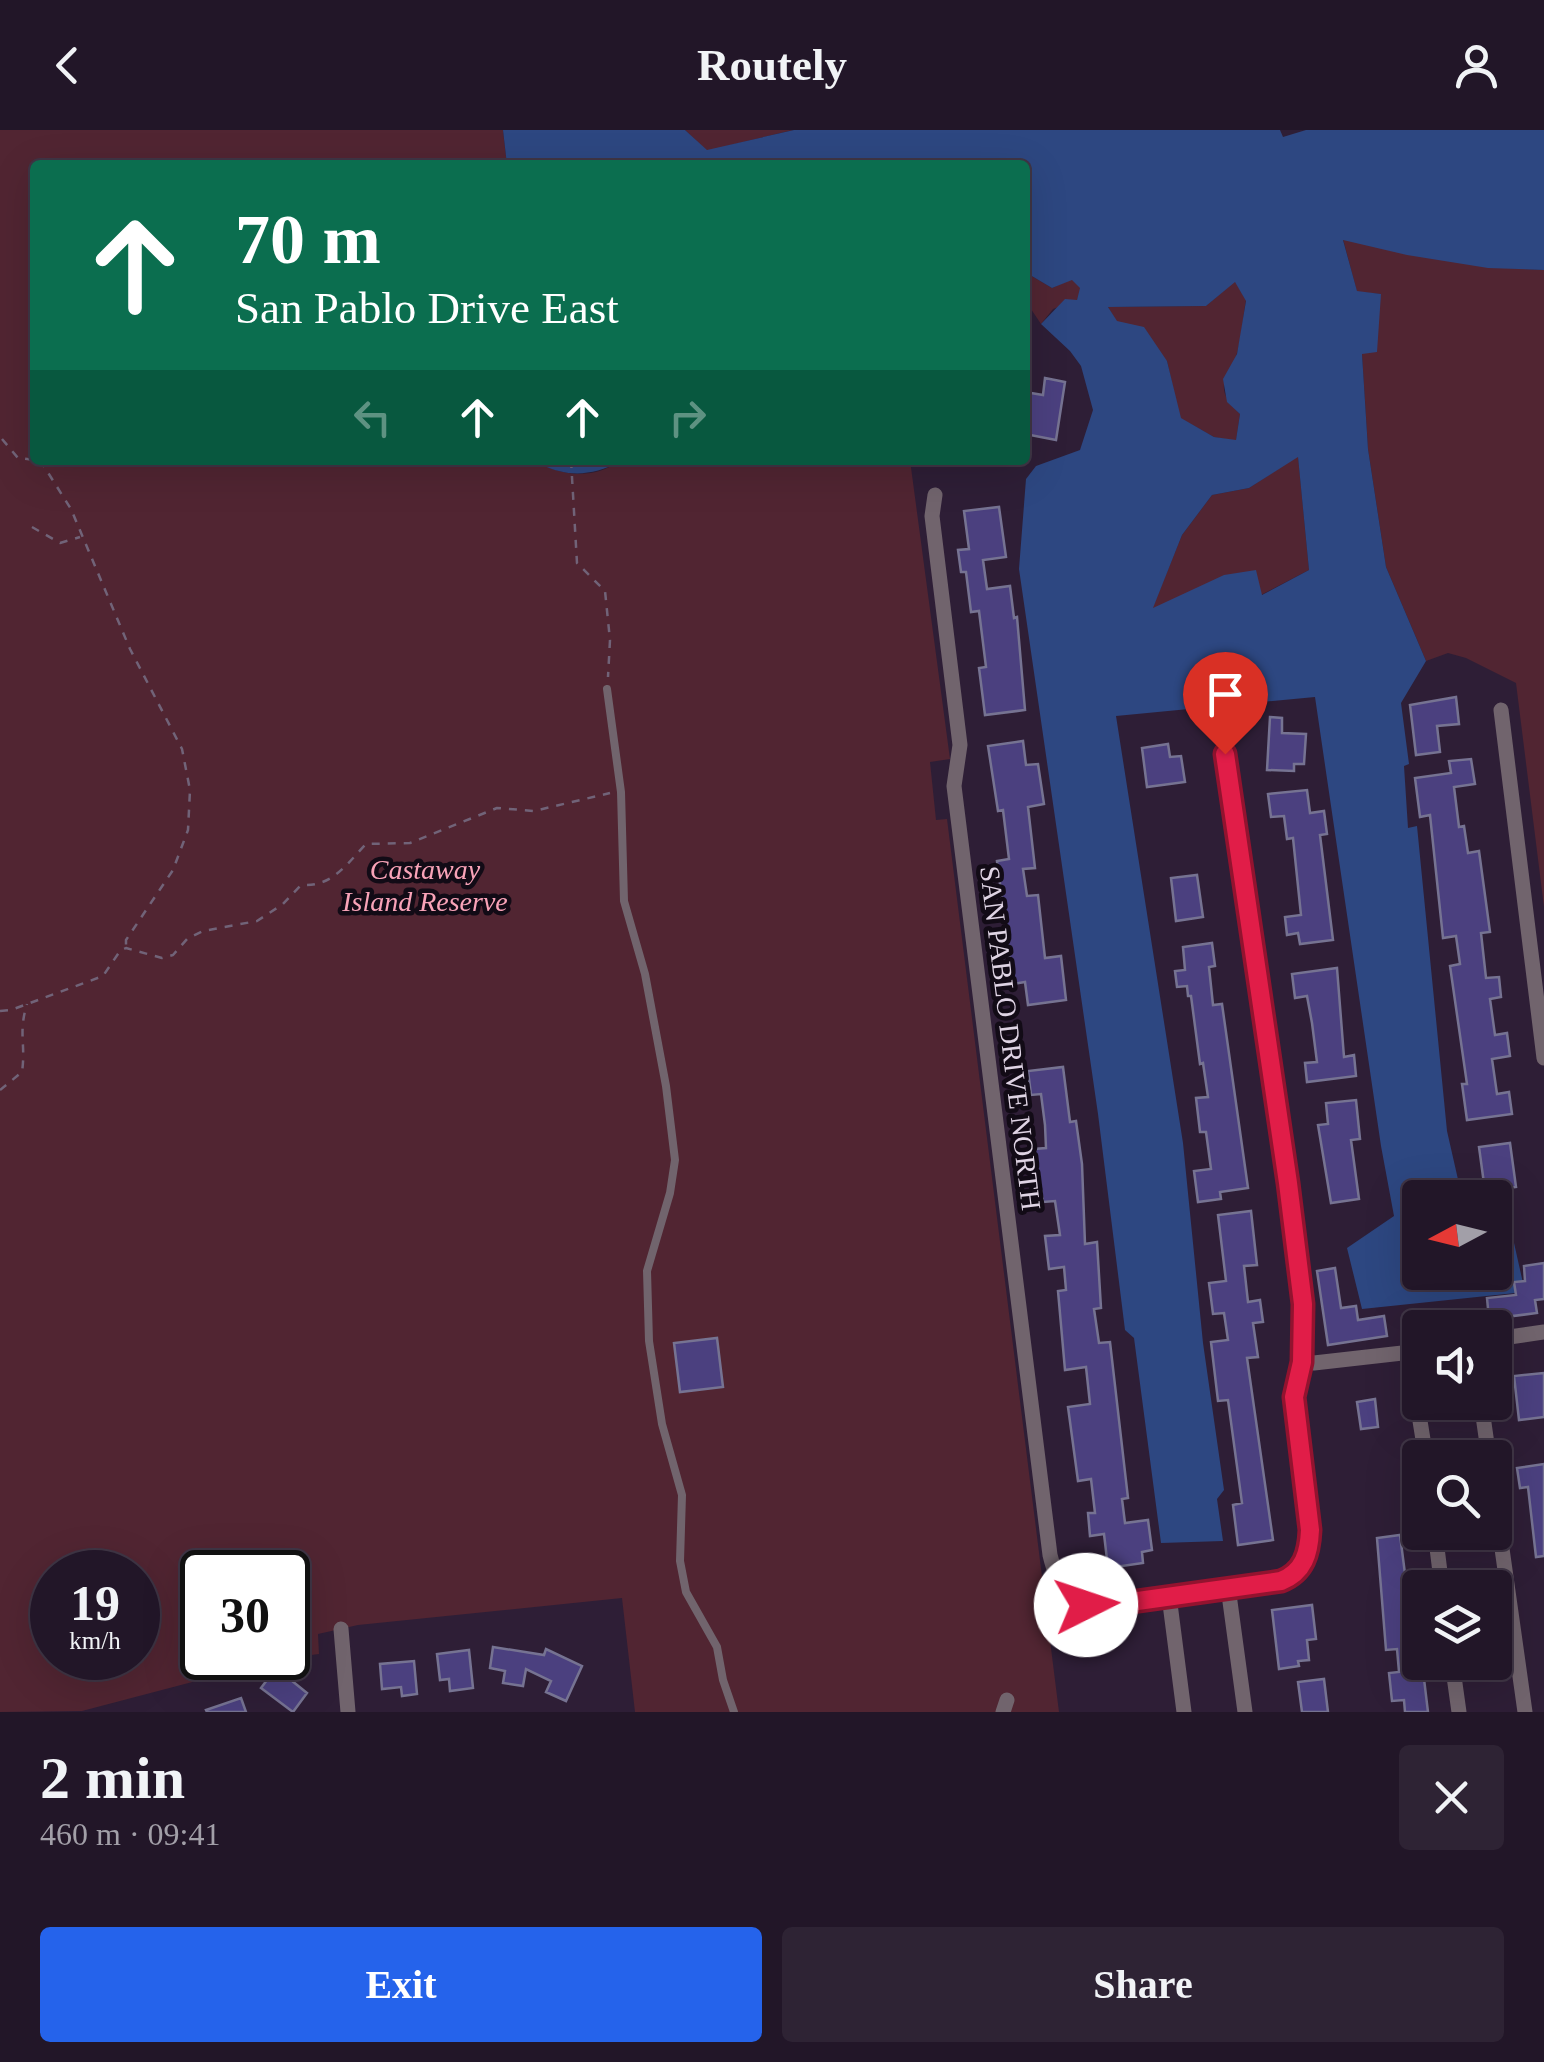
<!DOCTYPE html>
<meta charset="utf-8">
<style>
:root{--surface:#221628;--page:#2e2334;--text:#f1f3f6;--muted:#a29fa8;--line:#3f3545;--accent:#2563eb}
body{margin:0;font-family:"Times New Roman",serif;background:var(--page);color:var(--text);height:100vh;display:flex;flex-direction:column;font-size:38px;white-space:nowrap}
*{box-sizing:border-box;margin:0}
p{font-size:32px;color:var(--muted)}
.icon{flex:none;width:55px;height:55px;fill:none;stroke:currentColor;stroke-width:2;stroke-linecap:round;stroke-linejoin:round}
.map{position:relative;height:1582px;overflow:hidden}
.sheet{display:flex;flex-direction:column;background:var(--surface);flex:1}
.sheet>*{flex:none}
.banner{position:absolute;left:30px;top:30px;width:1000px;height:305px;border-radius:10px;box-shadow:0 10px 40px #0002,0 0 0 2px var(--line);background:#0b6e4f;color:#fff;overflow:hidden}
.needle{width:65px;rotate:263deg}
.controls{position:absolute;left:1402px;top:1050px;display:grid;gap:20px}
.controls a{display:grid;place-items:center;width:110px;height:110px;border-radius:10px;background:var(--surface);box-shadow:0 10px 40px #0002,0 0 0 2px var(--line);font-size:50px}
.speed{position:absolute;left:30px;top:1420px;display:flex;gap:20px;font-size:50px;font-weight:700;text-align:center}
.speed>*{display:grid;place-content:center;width:130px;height:130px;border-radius:50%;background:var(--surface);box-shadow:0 10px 40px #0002,0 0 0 2px var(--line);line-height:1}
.speed small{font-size:25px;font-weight:400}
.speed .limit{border:5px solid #111;border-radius:15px;background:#fff;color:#111}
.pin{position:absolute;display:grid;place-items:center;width:85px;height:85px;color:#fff;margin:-102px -42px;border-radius:50% 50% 50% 0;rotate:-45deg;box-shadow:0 0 10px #0007}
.pin .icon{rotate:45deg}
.me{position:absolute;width:110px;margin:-55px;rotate:86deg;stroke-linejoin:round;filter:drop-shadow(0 0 8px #0008)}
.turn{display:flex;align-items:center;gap:35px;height:210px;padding:0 40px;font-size:45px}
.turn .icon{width:130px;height:130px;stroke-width:2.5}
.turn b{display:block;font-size:70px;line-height:85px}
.lanes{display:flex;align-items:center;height:95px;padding:0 40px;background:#0003;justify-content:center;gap:50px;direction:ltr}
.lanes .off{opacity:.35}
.round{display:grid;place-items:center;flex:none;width:105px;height:105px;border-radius:10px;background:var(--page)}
.head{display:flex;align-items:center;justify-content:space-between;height:170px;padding:0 40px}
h1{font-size:60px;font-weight:700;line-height:75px}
.cta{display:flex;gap:20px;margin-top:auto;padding:20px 40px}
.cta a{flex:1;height:115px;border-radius:10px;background:var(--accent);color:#fff;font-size:40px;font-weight:700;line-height:115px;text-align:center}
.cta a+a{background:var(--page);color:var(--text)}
header{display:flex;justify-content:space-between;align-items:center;height:130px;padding:0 40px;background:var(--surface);font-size:45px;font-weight:700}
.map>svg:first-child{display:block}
.green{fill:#512532;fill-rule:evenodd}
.water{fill:#2d4781;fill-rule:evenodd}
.building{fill:#4b407f;stroke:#767392;stroke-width:2.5}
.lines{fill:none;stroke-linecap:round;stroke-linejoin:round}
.path{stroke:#716378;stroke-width:2.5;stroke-dasharray:8 8;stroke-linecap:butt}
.lane{stroke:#71646d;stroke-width:8}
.street{stroke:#71646d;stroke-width:15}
.route-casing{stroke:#92132f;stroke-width:25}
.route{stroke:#e11d48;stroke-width:18}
.labels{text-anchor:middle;stroke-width:9;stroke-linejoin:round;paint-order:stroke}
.park-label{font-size:28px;font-style:italic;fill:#f9a3b8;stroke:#120b16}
.street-label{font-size:28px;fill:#dfd4e4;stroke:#120b16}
</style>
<header><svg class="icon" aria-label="back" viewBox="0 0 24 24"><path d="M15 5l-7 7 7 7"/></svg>Routely<svg class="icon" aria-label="person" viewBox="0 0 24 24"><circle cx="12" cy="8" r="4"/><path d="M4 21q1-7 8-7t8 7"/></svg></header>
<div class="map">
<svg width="1544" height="1582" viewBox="0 0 1544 1582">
<rect width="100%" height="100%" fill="#2e1e36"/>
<path class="green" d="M0,0H503L507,35H35V330H542L543,335C568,347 598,348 620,330H910L950,629L930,632L936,690L947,689L1059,1582H635L622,1468L358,1495L318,1504L319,1524L280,1529L82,1581L0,1582ZM52,1442H138V1528H52ZM202,1442H288V1528H202Z
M685,0H793L707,21Z
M1343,109C1410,126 1475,137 1544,140V777L1516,553L1466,528L1448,523L1426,531L1386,437L1368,319L1362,224L1381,164L1357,162Z
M1025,142L1052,158L1072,149L1081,158L1077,170L1053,179L1041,194L1025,170Z
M1235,151L1246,170C1243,187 1242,203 1238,219C1231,250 1209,254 1240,284L1236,311L1214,307L1180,288L1167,231L1116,191L1108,177L1206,176Z
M1298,326L1309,440L1261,465L1152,479L1182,405L1212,365L1249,358Z"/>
<path class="water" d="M503,0H685L707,20L794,0H1280L1283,7L1306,0H1544V140L1488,138L1407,125L1343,110L1357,161L1381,164L1377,222L1362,224L1368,319L1386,437L1426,531L1401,573L1409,634L1404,636L1408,698L1417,696L1447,1001L1462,1067L1420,1068V1142H1495V1093L1510,1095L1525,1162L1362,1179L1347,1118L1394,1086L1381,1016L1315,567L1116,586L1183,1013L1203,1213L1224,1360L1217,1369L1223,1411L1161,1413L1134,1208L1125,1200L1098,984L1019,439L1026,349L1036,336L1080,320L1093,280L1081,236L1070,221L1041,194L1065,169L1077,170L1080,158L1072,150L1052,158L1025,142V35H507ZM1235,152L1246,171L1237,224L1223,249L1227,272L1240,284L1236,310L1214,307L1181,288L1167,231L1144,197L1117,191L1108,177L1206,176ZM1298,327L1309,440L1262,465L1256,440L1224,445L1153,478L1182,405L1212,365L1249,358Z
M542,330H620V332C593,345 570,348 542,335Z"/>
<path class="building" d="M1045,248L1065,252L1056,310L1025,304V262L1043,265Z
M999,377L1006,427L983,430L987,459L1010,456L1014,488L1017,487L1025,580L985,585L979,538L986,537L979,481L971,482L966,442H961L958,420L969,419L964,381Z
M1456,567L1459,594L1437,596L1440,622L1416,625L1410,575Z
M1270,587L1282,588V603L1306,604L1304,634H1294V641L1267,640Z
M1023,611L1026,635L1038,634L1044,674L1028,677L1035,738L1023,739L1027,766L1038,765L1045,828L1061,826L1066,870L1028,875L1025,852L1013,854L997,731L1009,729L1003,680L998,681L988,616Z
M1168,614L1170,627L1181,626L1185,652L1147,657L1142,618Z
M1471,629L1475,654L1454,657L1459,697L1464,696L1468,723L1479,721L1490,802L1481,803L1486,848L1499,847L1501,867L1490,869L1495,905L1507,903L1510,926L1492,929L1497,964L1509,962L1512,984L1467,990L1462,954H1467L1450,836L1460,834L1456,806L1443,808L1430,685L1420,687L1415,648L1451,643L1449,631Z
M1307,660L1310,683L1324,681L1327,704L1320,705L1333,810L1300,814L1298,803L1287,805L1285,787L1301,785L1293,708L1287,709L1284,686L1271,687L1268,664Z
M1197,745L1203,787L1176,791L1171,748Z
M1212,813L1215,836L1209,837L1213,875L1222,874L1248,1058L1220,1062L1221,1069L1198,1072L1194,1041L1211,1039L1206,1002H1200L1196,968L1208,967L1203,933L1200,934L1191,866H1188L1187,856L1177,857L1175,841L1185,840L1183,817Z
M1337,838L1344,927L1354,925L1356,946L1307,952L1305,933L1317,932L1312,893L1307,866L1295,868L1292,844Z
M1063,937L1070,992L1076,991L1082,1034L1085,1114L1097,1112L1101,1178L1094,1179L1099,1213L1110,1212L1128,1368L1122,1369L1125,1393L1148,1390L1152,1420L1142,1422L1143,1433L1108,1438L1104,1404L1090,1406L1088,1383H1095L1091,1349L1078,1351L1068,1277L1090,1274L1086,1237L1065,1240L1058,1161L1066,1160L1064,1137L1049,1139L1045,1106L1060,1105L1055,1071L1043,1072L1034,1019L1046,1018L1045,995L1041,964L1031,965L1028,941Z
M1356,970L1360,1009L1351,1010L1359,1069L1331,1073L1318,995L1328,994L1326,973Z
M1510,1013L1516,1057L1485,1061L1479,1017Z
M1251,1081L1257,1135L1244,1136L1248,1172L1260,1170L1263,1192L1253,1193L1258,1227L1247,1228L1273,1410L1238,1415L1233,1375L1242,1373L1228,1270L1218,1271L1211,1212L1228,1210L1224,1183L1213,1184L1209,1153L1226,1151L1218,1085Z
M1544,1133V1169L1535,1170L1537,1183L1489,1189L1487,1168L1516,1165L1514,1152L1525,1151L1524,1136Z
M1335,1138L1341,1178L1356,1176L1358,1190L1384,1186L1387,1206L1328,1215L1317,1141Z
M717,1208L723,1257L680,1262L674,1213Z
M1544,1243V1287L1519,1290L1514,1246Z
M1375,1269L1378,1297L1361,1299L1357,1272Z
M1544,1334V1426L1536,1427L1528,1357L1520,1358L1517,1338Z
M1400,1405L1416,1529L1420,1528L1422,1532L1428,1582H1405L1404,1570L1392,1571L1389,1543L1399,1542L1397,1519L1386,1520L1377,1408Z
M1312,1475L1316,1509L1307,1510L1309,1530L1298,1531L1299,1536L1279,1539L1272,1480Z
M493,1517L544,1525L546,1519L582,1536L566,1571L546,1562L551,1551L526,1539L523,1556L503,1553L505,1541L490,1538Z
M469,1520L473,1558L450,1561L449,1549L440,1550L437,1524Z
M414,1531L417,1564L402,1566L401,1557L382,1559L380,1534Z
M276,1538L307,1563L293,1582L261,1558Z
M1324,1549L1328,1582H1302L1298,1552Z
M241,1568L246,1582H207L206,1580Z"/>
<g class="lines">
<path class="path" d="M2,309L18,328L35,330
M40,330L71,379L130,519L182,619L190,660L188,700L173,740L126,810V816
M571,330L577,433L605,461L610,510L608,547
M32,397L60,413L80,407
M0,881L11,880L103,846L120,821L126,818L162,828L173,825L187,809L203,801L257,791L283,774L301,755C332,757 346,735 366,714L410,713L497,678L534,681L610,663
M0,960L22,942C26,914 18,903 27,874"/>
<path class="lane" d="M607,559L621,662L624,771L645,844L666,956L675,1030L670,1063L647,1141L649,1211L662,1294L682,1365L680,1431L686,1462L717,1517L723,1550L734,1582"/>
<path class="street" d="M935,365L932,386L960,615L954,656L1050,1425C1057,1455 1070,1474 1102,1476L1281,1451C1304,1442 1309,1423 1310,1401L1293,1267L1302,1231L1303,1173L1225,624
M1501,580L1544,928
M1495,1209L1544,1202
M1409,1223L1426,1328
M1302,1231L1314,1233L1420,1221
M1481,1272L1489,1328
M1495,1369L1525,1582
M1435,1402L1442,1458
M1228,1457L1245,1582
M1169,1466L1184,1582
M341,1499L348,1582
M1452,1532L1459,1582
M1003,1582L1007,1570"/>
</g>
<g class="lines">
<defs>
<path id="route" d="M1086,1475L1102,1476L1281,1451C1304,1442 1309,1423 1310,1400L1294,1267L1302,1232L1303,1174L1288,1053L1225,624"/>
</defs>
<use href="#route" class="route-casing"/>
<use href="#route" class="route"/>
</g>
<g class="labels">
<g class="park-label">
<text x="425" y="749">Castaway<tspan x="425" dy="32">Island Reserve</tspan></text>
</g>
<g class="street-label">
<text transform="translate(1011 908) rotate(83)" y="10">SAN PABLO DRIVE NORTH</text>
</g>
</g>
</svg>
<div class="controls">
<a><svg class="needle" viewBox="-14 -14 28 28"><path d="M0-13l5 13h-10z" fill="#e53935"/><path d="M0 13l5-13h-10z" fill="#a29fa8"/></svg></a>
<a><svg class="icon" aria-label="sound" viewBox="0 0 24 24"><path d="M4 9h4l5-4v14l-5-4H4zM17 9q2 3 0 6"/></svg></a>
<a><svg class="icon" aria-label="search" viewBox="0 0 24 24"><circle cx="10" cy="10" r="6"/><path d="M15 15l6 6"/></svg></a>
<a><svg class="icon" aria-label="layers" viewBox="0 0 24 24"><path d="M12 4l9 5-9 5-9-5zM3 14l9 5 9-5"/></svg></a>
</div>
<div class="speed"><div>19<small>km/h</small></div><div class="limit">30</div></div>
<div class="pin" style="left:1225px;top:624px;background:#d93025"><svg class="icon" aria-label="arrive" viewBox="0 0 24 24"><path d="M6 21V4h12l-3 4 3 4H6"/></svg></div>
<svg class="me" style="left:1086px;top:1475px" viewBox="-20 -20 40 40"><circle r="19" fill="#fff"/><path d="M0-13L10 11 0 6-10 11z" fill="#e11d48"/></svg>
<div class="banner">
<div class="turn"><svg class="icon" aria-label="ahead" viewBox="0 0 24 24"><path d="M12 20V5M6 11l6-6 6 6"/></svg><div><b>70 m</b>San Pablo Drive East</div></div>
<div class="lanes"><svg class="icon off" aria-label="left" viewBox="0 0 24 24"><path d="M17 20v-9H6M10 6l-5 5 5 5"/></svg><svg class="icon" aria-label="ahead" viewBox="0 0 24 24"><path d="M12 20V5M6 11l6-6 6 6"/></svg><svg class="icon" aria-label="ahead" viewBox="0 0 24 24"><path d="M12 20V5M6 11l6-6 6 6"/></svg><svg class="icon off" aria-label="right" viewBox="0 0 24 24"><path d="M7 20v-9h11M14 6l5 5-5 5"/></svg></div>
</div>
</div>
<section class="sheet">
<div class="head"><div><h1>2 min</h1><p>460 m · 09:41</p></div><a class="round"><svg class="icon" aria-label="close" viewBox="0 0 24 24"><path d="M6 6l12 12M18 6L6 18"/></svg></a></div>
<div class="cta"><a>Exit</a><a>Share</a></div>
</section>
